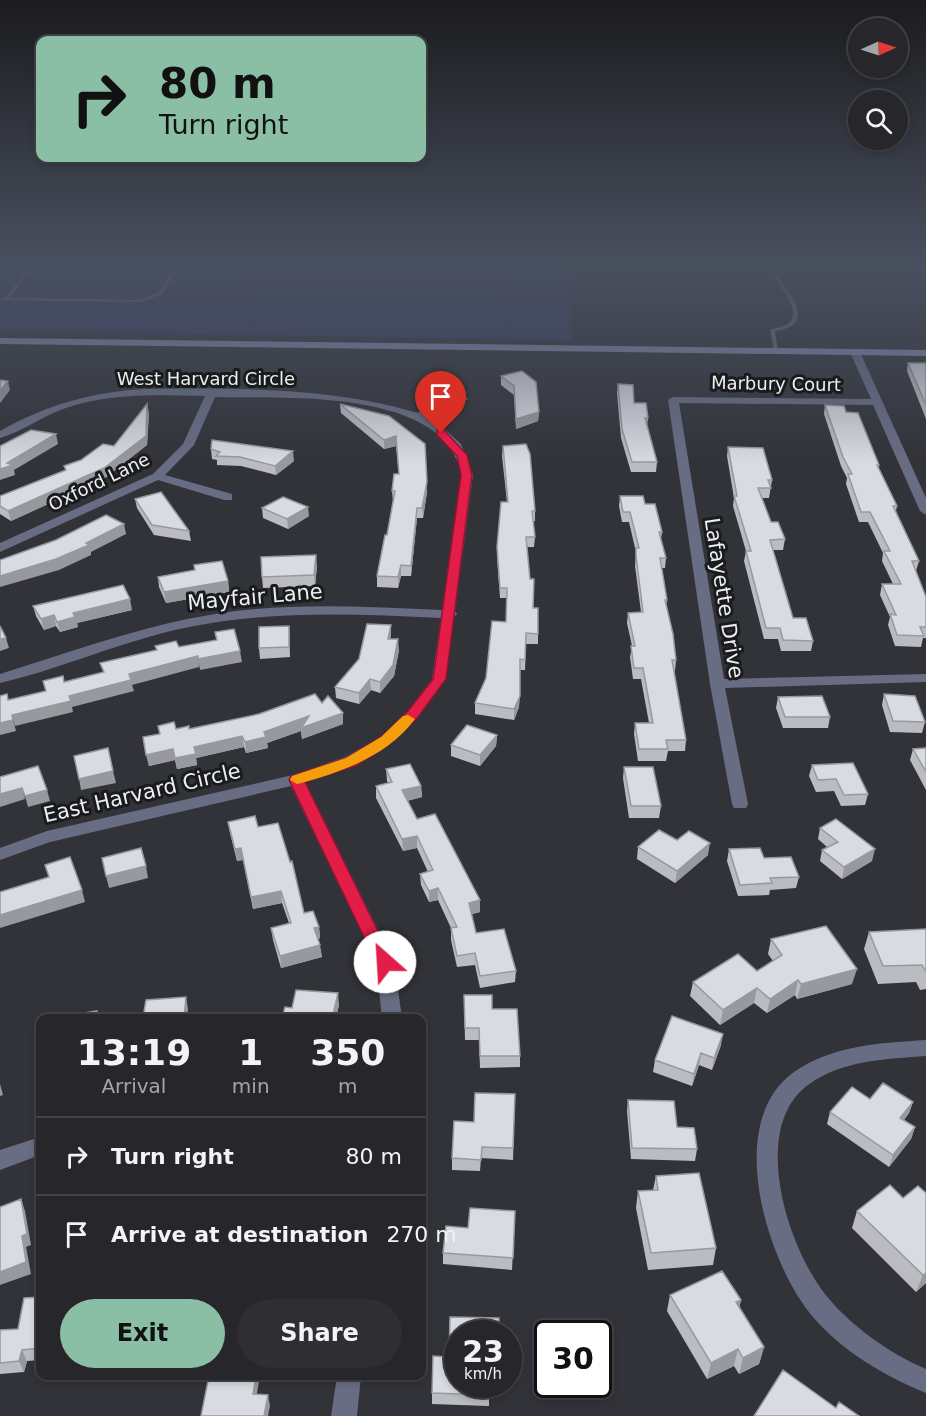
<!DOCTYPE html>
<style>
:root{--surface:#26262b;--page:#2e2e33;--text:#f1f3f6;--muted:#a4a5a9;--line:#424347;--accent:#8abfa5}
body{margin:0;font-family:"DejaVu Sans",sans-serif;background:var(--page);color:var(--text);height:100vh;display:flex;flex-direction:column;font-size:22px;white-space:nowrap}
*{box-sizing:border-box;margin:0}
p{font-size:20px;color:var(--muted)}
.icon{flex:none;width:33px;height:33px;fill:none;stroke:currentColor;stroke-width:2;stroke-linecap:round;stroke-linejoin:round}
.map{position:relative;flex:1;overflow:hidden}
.sheet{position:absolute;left:36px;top:1014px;width:390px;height:366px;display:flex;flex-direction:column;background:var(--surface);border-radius:12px;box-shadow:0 3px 9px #0003,0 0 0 2px var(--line)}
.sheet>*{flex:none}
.hud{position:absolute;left:36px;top:36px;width:390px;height:126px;border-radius:12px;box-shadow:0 3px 9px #0003,0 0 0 2px var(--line);background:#8abfa5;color:#111;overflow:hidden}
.needle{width:39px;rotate:87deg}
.fabs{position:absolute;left:848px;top:18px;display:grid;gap:12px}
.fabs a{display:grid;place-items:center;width:60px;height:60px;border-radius:50%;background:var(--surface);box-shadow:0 3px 9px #0003,0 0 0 2px var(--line);font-size:30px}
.speed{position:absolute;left:444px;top:1320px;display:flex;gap:12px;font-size:30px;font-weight:700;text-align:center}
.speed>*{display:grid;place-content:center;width:78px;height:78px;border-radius:50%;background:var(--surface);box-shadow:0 3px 9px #0003,0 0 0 2px var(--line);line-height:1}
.speed small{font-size:15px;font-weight:400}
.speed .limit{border:3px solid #111;border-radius:9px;background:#fff;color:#111}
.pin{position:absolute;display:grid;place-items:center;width:51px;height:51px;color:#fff;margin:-62px -26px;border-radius:50% 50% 50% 0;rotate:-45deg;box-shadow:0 0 6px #0007}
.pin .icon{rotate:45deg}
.me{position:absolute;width:66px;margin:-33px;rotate:334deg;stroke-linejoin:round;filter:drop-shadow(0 0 4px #0008)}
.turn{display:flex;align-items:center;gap:21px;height:126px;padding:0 24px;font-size:27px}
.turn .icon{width:78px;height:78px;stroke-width:2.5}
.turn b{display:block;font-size:42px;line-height:51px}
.eta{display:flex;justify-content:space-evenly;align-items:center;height:102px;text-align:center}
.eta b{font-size:36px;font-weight:700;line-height:42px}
.cta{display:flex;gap:12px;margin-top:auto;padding:12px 24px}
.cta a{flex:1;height:69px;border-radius:36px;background:var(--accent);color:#111;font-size:24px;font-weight:700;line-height:69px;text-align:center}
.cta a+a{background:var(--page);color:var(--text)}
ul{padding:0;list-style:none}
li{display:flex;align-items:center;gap:18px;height:78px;padding:0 24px;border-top:2px solid var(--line)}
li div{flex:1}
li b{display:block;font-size:22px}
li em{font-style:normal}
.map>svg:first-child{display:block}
.green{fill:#373c61}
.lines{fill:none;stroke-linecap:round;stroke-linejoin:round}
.service{fill:#686d84;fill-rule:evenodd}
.minor{fill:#686d84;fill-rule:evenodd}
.secondary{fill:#858cb1;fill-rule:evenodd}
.wall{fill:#bbbcc2}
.shaded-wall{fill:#98999e}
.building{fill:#d9dbe2;stroke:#98999e;stroke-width:1.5}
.route{fill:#e11d48;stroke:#92132f;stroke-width:1.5}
.slow{fill:#f59e0b}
.labels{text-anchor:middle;stroke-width:6;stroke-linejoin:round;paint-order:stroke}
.far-street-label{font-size:18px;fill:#edeef2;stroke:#1a1b1d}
.street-label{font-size:21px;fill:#edeef2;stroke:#1a1b1d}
</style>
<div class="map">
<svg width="926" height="1416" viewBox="0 0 926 1416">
<rect width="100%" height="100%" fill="#323339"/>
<path class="green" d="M0,265H570L572,340L0,331Z"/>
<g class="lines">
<path class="service" d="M31,265H35L9,298L140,300L159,292L175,265H179L163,294L141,302L0,300V298H5Z
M774,276H778C785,287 807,312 794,324C788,329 781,330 775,331L778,351L776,352L774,351L770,330C775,328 783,327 788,324C803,313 781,288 774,277Z"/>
<path class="minor" d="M852,350L860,352L926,498V515L920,511L873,405L679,403L724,679L926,674V682L725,688L748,804L746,808H734L732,804L710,684L668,400L673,397L871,399L850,352Z
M144,389C232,388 330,387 414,412C428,416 457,389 469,399L425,418L439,424L461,444L473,475L455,611L457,614L454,617L446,679L418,717L391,743L357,765L305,782L394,962L402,1018H382L376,962L291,786L50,842L0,860V848L47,831L293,775L345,757L381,737L408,711L432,679L441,618C357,614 272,610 189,627C124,640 64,668 0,683V674C71,652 141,626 215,614C289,602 366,607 442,610C447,576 451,543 456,509C458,499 463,484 461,473C443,387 281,399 215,397L194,445L165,475L232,494V500H224L158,480L0,552V543L153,474L183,444L205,396C157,395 108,393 63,409C41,417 22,432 0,438V431C46,405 92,392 144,389Z
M926,1040V1056C886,1059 842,1060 808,1085C748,1129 789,1254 830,1300C855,1329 891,1354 926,1369V1393C885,1376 843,1352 813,1317C767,1263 723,1122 794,1072C833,1045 881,1043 926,1040Z
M40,1137V1155L0,1170V1150Z
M337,1376H361L357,1416H331Z"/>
<path class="secondary" d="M0,338L926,350V356L0,344Z"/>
</g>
<path class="wall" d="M908,363H926V419L907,371Z
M522,371L539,412L538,421L516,429L514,395L501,385V376Z
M618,384L648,418L647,427L657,462L656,472H631L621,438L617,393Z
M340,404L389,416L427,492L423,518H417L411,576H401L398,588L377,587V576L387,535L393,501L392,491L399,474L396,446L384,449L341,413Z
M825,405L846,412L879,465V468L897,506L896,511L919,561L916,571L926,597V638H923L921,647L895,646L888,625L890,617L880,595L882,584H893L882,561L883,553L868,522H859L846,484L847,478L841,466L824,414Z
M149,413L147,445L105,478L11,521L0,514V496L65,470L114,446Z
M503,446L535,511V521H533L535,537L534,547H527L533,608L538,634V644H526L525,670H520L519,707L514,720L475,714V703L486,678L506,622L507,598H500L497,557V547L507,502L502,456Z
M728,447L772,480L769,498H762L771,522L785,539L783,550H773L793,618L813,641L811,651H781L778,639H764L744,561L746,551L733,506L734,498L727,456Z
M211,449L294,461L276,475L241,466L217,465V460L212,459Z
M620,496L645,504L662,532L661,539L666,558L665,568H662L667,600L666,607L676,660L675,671H674L686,740L685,751H668L666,761H638L634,734L635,723H649L641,679H633L630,657L632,646L627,623L628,613L641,612L635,566L636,552L629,522H622L619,506Z
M135,499L189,531L191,541L154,535L137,508Z
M262,508L309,516L288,529L263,518Z
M317,566L315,586L263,588L262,577Z
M158,577L228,581L229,592L166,603L159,587Z
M33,606L132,610L77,623L78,627L60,632L56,626L44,630L36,616Z
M290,636V657L260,659L259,648Z
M391,636L390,639L399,650L394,676L380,693L371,690L359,704L336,698L335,687Z
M884,694L925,722L922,733L890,732L882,705Z
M778,697L830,717L828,728H783L776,708Z
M322,703L343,724L302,739L301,731L267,743L268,748L246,753L244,747L196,758L197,765L177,769L175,760L149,766L143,737L159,734L176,729H189L259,714Z
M497,735L496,746L480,766L451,756V745Z
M926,748V790L910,760L913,749Z
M812,765L868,794L865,805L841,806L834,791L816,792L809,776Z
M624,767L661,806L659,818H629L623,778Z
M386,769L421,786L422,797L407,801L417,819L480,912L471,914L476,933L516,971L515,982L480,988L475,965L457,967L451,940V928L438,900L429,902L421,885L420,874L428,872L417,848L403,851L376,798V786L388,783L387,781Z
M228,822L258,827L304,913L319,927L320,938L318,939L322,957L281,968L273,940L271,928L289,923L282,903L253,909L243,860L237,861L230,833Z
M820,828L872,861L842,879L820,861L822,850L827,847L818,839Z
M677,840L708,855L675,883L637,859L638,847Z
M729,849L764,858L799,877L796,888L770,890L769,895L738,896L727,861Z
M926,929V989L920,990L916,982L878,984L864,949L869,932Z
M771,939L852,984L797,999L795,995L767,1013L754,1003L720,1025L690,996L693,982L757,971L773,961L768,954Z
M464,995L492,1009L520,1056V1067L480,1068L479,1040H465Z
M339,1005L336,1018H282L292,1008Z
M721,1045L712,1070L699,1065L692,1086L653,1072L655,1060Z
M515,1094L513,1160L481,1158L480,1171L452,1170V1158Z
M870,1099L913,1102L909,1113L904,1120L915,1127L911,1139L889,1167L827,1124L830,1112Z
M628,1100L677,1127L697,1149L695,1161L631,1159L627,1111Z
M656,1176L716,1248L713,1265L648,1270L636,1208L638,1191L653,1190Z
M926,1193V1283L916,1292L852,1228L857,1211L903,1198Z
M515,1211L512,1270L443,1264V1253L468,1228Z
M670,1295L741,1300L739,1308L764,1347L759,1364L739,1374L734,1366L707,1379L667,1311Z
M40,1297V1360L27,1361L24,1372L0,1374V1330L18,1329Z
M458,1334L489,1384V1406L432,1404V1393L449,1357Z"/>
<path class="shaded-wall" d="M8,381L10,390L0,403V391Z
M147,404L149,413L147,445L105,478L11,521L8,511L104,468Z
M539,412L538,421L516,429V419Z
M56,434L58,444L14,470L15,475L0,480V469L7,463Z
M396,436V446L384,449V440Z
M293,451L294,461L276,475L275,466Z
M427,482V492L423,518L422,508Z
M308,507L309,516L288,529L287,519Z
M417,508V518L411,576V566Z
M124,524L126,534L91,552V555L59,570L0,587V576L86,543Z
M316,555L317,566L315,586L314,575Z
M401,565V576L398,588V577Z
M228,581L229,592L166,603L164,592Z
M130,599L132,610L77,623L78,627L60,632L57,622L73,613Z
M54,615L56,626L44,630L41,619Z
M391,625V636L388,650V639Z
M289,626L290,636V657L289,647Z
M6,638L9,648L0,651V639Z
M398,639L399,650L394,676L380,693V682Z
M240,651L242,662L200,670L198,659Z
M198,656L199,667L132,685L134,691L72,707L73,712L15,726L12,715L69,696L129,674Z
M370,679L371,690L359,704V693Z
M520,696L519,707L514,720V709Z
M343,713V724L302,739L301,731L267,743L268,748L246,753L245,742L264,732L309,716Z
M13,720L16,731L0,735V723Z
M497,735L496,746L480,766V755Z
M242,736L244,747L196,758L197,765L177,769L175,758L194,747Z
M173,749L175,760L149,766L146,755Z
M113,771L116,783L81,790L79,779Z
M421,786L422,797L402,802V790Z
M22,788L25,799L0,807V794Z
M47,790L50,801L28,807L25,796Z
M417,836V848L403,851L402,839Z
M710,843L708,855L675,883L677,871Z
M241,848L243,860L237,861L235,849Z
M875,849L872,861L842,879L844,867Z
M146,866L148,878L109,888L106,876Z
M438,888V900L429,902V891Z
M82,890L85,902L0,928V915Z
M281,891L282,903L253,909L251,897Z
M480,900V912L469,915V903Z
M319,927L320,938L316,939L314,928Z
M320,945L322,957L281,968L280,956Z
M857,969L852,984L797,999L801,984Z
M798,980L795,995L767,1013L770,999Z
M757,988L754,1003L720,1025L723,1010Z
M338,993L339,1005L336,1018H334L333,1015Z
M186,997L188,1009L187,1018H184Z
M723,1034L721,1045L712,1070L714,1058Z
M701,1053L699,1065L692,1086L694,1074Z
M0,1084L3,1095L0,1096Z
M913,1102L909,1113L896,1129L900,1118Z
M915,1127L911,1139L889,1167L893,1155Z
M21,1199L25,1211L31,1245L26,1247L31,1274L0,1285V1272L22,1236Z
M926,1273V1283L916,1292L923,1275Z
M741,1300L737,1317L736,1302Z
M764,1347L759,1364L739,1374L743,1358Z
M738,1349L734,1366L707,1379L711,1363Z
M22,1350L27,1361L24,1372L19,1361Z
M256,1376H260L255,1404L253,1394Z
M268,1395L270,1406L268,1416H264Z"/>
<path class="building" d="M908,363H926V405Z
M522,371L536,382L539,412L516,419L514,386L501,376Z
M0,380L8,381L0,391Z
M618,384L633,385L634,403H646L648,418H645L657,462H632L622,429Z
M147,404L146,436L104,468L8,511L0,506V496L66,470L64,466L81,460L103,444L114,446Z
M340,404L389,416L425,444L427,482L422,508H417L411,566L401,565L398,577L377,576L385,535H387L395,491H392L394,474H399L396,436L384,440Z
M825,405L844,406L846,412L858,413L879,465H877L897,506H893L919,561H912L926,597V627H920L924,636L897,635L890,614L896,615L882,584H901L884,551H890L870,512H861L848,474H852L843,457Z
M31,430L56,434L7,463L13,465L0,469V446Z
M212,440L293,451L275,466L240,457L216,456L220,452L211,449Z
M526,444L530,454L535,511H532L535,537H526L530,579H534L533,608H538V634L526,633L525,660L520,659V696L514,709L475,703L486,678L492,621L506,622L507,588H500L497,547L501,502H508L503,446Z
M728,447L763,448L772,480H768L771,488H758L771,522H778L785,539L770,540L793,618H806L813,641L783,640L780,628H766L746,551H751L734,496H737Z
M161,492L189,531L152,525L135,499Z
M620,496H643L645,504H655L662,532H659L666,558H660L667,600H665L673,634L676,660H672L686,740H666L668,749H639L635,723H653L643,668H634L631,646H635L628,613L643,612L636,556V548H639L630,512H623Z
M283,497L308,507L287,519L262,508Z
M106,515L124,524L86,543L89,545L56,559L0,576V560L56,540Z
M316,555L314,575L262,577L261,557Z
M222,561L228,581L164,592L158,577L195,570L194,565Z
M123,585L130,599L73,613L75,617L57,622L54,615L41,619L33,606Z
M367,624L391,625L388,639H398L393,665L380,682L370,679L359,693L335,687L359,659Z
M0,626L6,638L0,639Z
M289,626V647L259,648V627Z
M234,629L240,651L198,659V656L129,674L131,680L69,696L71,701L12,715L13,720L0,723V696L7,694L8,700L46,691L43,681L63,676L64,682L104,672L100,663L157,650L155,646L176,641L179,647L217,640L215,632Z
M315,694L322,703L328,696L343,713L301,728L309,716L264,732L266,737L245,742L242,736L194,747L196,754L175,758L173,749L146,755L143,737L160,734L158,726L174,722L176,729L189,726V729L259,714Z
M884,694L915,696L925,722L893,721Z
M822,696L830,717H785L778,697Z
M467,725L497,735L480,755L451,745Z
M108,748L113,771L79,779L74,756Z
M926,748V772L913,749Z
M853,763L868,794L844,795L836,779L818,780L812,765Z
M410,764L421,786L402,790L417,819L435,814L480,900L469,903L476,933L504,929L516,971L480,976L475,953L457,956L451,928L457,927L438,888L429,891L420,874L433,870L417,836L402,839L376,786L392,782L386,769Z
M38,766L47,790L25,796L22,788L0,794V777Z
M624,767H653L661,806H631Z
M255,816L258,827L278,823L290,862L292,861L304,913L313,911L319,927L314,928L320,945L280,956L271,928L291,923L281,891L251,897L241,848L235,849L228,822Z
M836,819L875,849L844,867L822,850L838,842L820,828Z
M659,830L677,840L689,831L710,843L677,871L638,847Z
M141,848L146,866L106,876L102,858Z
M760,848L764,858L791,857L799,877L770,878L772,883L740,885L729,849Z
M70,857L82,890L0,915V892L49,877L45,865Z
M826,926L857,969L801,984L798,980L770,999L757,988L723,1010L693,982L738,954L757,971L782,955L771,939Z
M926,929V972L922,965L883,966L869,932Z
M296,990L338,993L333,1015L321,1014L320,1018H282L285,1007L292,1008Z
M464,995H492V1009H517L520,1056H480L479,1028H465Z
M186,997L184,1018H143L146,1000Z
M97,1011V1018H53Z
M672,1016L723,1034L714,1058L701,1053L694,1074L655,1060Z
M39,1021H40V1068L38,1069Z
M883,1083L913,1102L900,1118L915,1127L893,1155L830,1112L852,1087L870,1099Z
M475,1093L515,1094L513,1148L482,1147L481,1160L452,1158L454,1121L474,1122Z
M628,1100L674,1101L677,1127L694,1128L697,1149L632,1148Z
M699,1173L716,1248L651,1253L638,1191L658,1190L656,1176Z
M890,1185L903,1198L918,1186L926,1193V1273L923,1275L857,1211Z
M21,1199L27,1234L22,1236L26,1262L0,1272V1207Z
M470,1208L515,1211L513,1258L443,1253L446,1226L468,1228Z
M722,1271L741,1300L736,1302L764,1347L743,1358L738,1349L711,1363L670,1295Z
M40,1297V1348L22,1350L19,1361L0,1363V1330L18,1329L24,1298Z
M450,1317L499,1318V1334H458V1384H489V1395L432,1393L433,1356L449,1357Z
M783,1370L836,1408L839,1402L859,1416H754Z
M209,1376H256L253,1394L268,1395L264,1416H201Z"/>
<linearGradient id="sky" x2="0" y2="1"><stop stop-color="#1c1c1f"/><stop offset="0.57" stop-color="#49505f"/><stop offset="1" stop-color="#49505f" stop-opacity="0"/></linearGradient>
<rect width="926" height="463" fill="url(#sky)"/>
<path class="route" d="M437,430H444L467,455L472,475L446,679L418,717L391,743L357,765L305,782L393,962L391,967H379L376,962L289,780L291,776L346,758L381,737L408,711L433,679L461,475L457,456L437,435Z"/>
<path class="slow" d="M408,715L415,719C388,756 340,773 297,784L290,780L292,776L346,758L381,737L403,716Z"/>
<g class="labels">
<g class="far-street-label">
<text x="206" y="385">West Harvard Circle</text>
<text transform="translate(776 384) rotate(1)" y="6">Marbury Court</text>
<text transform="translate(99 482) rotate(-26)" y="6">Oxford Lane</text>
</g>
<g class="street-label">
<text transform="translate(255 597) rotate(-5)" y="7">Mayfair Lane</text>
<text transform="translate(724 598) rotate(81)" y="7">Lafayette Drive</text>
<text transform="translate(142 793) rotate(-13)" y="7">East Harvard Circle</text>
</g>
</g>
</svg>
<div class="fabs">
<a><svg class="needle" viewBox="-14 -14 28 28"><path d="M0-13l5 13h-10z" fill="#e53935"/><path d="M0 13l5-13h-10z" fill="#a4a5a9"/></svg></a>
<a><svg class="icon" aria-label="search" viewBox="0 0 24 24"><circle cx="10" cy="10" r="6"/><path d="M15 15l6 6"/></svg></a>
</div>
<div class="speed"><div>23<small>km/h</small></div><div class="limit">30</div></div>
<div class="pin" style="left:441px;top:433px;background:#d93025"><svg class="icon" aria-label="arrive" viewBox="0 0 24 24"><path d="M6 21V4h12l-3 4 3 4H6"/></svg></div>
<svg class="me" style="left:385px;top:962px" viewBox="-20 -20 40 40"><circle r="19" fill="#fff"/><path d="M0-13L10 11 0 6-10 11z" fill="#e11d48"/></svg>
<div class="hud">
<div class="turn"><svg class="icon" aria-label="right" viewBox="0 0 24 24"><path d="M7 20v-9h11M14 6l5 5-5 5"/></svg><div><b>80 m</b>Turn right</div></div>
</div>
<section class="sheet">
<div class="eta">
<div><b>13:19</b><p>Arrival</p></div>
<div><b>1</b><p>min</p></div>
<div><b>350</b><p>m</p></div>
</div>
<ul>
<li><svg class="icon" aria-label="right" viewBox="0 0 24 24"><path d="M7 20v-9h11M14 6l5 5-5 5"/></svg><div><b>Turn right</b></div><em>80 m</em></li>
<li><svg class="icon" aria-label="arrive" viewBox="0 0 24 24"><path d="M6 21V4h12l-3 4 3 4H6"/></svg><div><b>Arrive at destination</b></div><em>270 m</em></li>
</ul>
<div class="cta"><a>Exit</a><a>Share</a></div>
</section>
</div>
